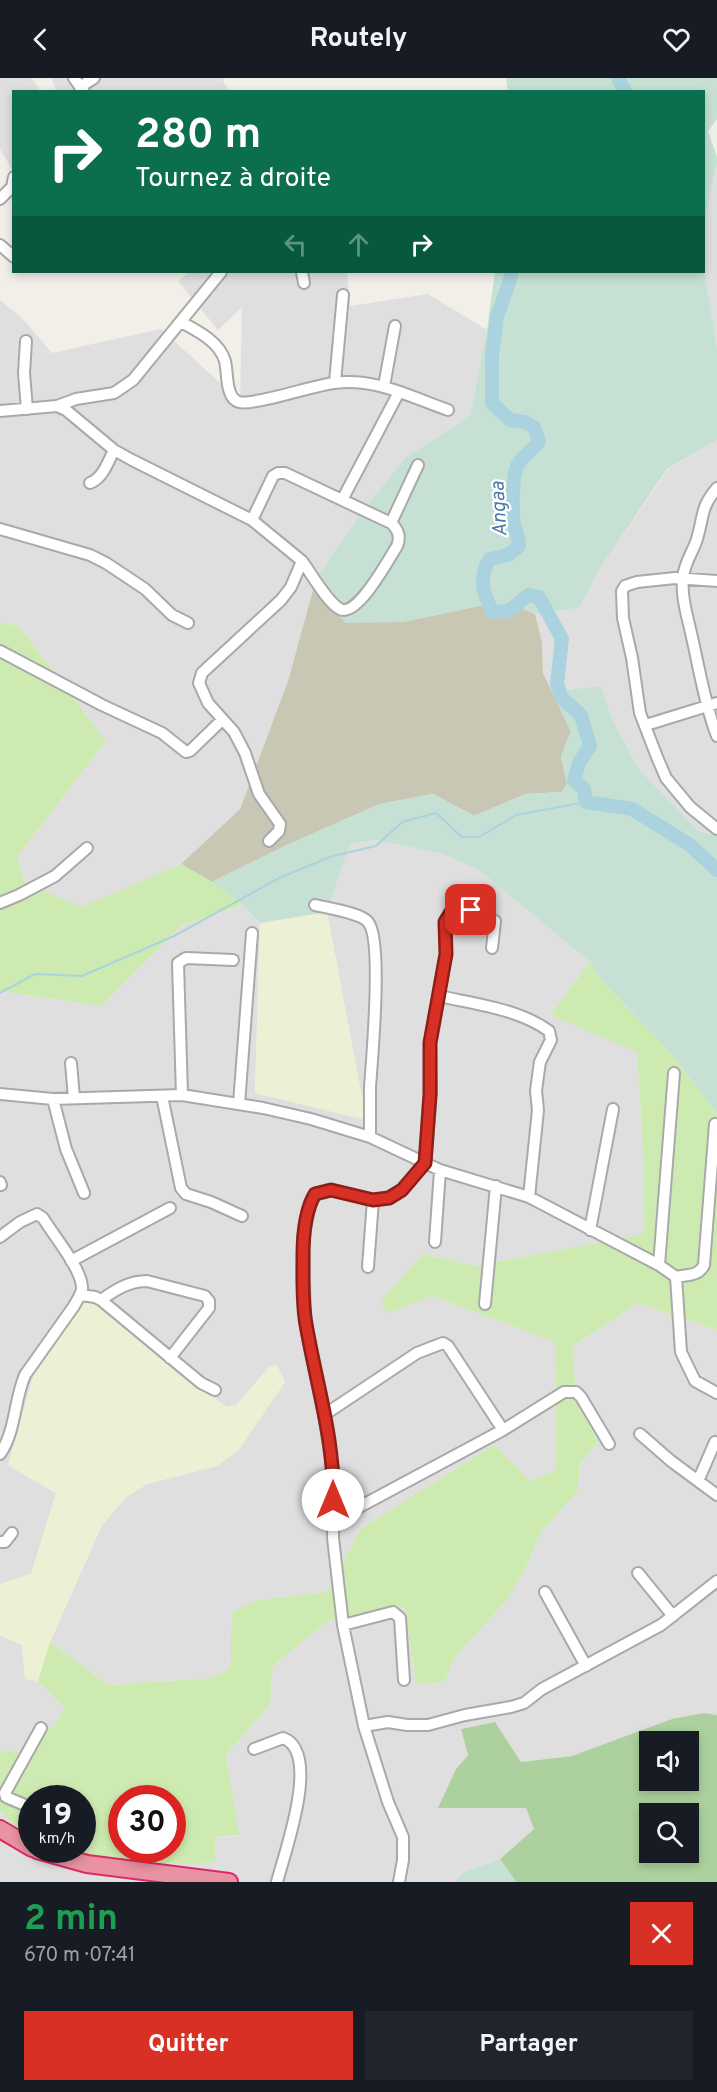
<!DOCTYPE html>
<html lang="fr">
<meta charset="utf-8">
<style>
:root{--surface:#171b24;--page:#20242c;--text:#f1f3f6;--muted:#9ea1a6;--accent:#d93025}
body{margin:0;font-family:Overpass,sans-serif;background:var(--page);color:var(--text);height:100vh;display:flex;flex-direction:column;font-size:22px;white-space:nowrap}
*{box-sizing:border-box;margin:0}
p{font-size:20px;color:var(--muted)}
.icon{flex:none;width:33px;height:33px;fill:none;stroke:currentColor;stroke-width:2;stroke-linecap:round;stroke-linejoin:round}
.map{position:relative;height:1804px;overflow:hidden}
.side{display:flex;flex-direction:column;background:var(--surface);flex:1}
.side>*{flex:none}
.banner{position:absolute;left:12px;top:12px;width:693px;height:183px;border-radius:0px;box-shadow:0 3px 9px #0003;background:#0b6e4f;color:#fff;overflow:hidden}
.fabs{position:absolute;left:639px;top:1653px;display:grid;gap:12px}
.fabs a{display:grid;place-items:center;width:60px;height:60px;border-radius:0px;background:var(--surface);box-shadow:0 3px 9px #0003;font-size:30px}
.speed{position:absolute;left:18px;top:1707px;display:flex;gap:12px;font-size:30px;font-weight:700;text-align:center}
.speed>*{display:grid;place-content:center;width:78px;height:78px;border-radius:50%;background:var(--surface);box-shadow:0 3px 9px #0003;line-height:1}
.speed small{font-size:15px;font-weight:400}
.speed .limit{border:9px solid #d22;background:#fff;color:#111}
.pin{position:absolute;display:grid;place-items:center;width:51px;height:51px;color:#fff;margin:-26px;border-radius:12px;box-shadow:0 3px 9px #0006}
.me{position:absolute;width:66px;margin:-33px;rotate:0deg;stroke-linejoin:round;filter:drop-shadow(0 0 4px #0008)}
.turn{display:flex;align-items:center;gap:21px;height:126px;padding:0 24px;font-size:27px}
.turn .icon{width:78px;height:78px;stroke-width:2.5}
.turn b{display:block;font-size:42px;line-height:51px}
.lanes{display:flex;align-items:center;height:57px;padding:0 24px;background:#0003;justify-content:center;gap:30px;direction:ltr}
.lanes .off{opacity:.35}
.round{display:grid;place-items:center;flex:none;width:63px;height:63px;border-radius:0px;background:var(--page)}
.overview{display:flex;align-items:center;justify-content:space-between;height:102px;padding:0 24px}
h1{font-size:36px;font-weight:700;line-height:45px;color:#1e9e55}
.primary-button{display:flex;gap:12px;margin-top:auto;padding:12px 24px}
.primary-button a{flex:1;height:69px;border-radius:0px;background:var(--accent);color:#fff;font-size:24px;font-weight:700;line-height:69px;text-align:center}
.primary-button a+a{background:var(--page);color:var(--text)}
header{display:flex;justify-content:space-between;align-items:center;height:78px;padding:0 24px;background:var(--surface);font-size:27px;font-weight:700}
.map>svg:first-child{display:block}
.residential{fill:#e0dfdf}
.construction{fill:#c7c7b4}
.farmland{fill:#eef0d5}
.grass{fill:#cdebb0;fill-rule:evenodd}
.forest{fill:#add19e;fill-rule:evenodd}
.wetland{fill:#c6e0d4}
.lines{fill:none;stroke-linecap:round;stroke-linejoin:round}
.stream{stroke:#aad3df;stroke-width:2}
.river{stroke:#aad3df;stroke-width:14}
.minor-casing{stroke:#a9a9a9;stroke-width:14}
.highway-casing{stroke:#dc2a67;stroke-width:20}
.minor{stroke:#fff;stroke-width:10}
.highway{stroke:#e892a2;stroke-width:16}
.route-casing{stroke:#8d1f18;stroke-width:15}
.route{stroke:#d93025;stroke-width:10}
.labels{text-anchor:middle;stroke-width:4.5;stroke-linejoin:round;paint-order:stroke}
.water-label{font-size:20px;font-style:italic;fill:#4a7aab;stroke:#fff}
</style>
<header><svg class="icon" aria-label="back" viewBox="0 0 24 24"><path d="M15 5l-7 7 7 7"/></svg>Routely<svg class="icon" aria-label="heart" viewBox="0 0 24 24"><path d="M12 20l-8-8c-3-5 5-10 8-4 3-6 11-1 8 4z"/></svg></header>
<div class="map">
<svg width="717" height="1804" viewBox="0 0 717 1804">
<rect width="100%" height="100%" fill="#f2efe9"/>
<path class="residential" d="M0,0H32L40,13L14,14L13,93L0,71Z
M52,0H225L223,4L230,13H56Z
M717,85V271L704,191V142Z
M189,194H347L350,228L428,216L487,252L470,338L405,380L316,501L288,603L240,731L181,786L82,830L25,805L17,779L106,663L19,548L0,544V222L23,241L52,275L161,251L240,323L242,229L218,252L178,203Z
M717,362V758L699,753L638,690L613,643L601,608L562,620L550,611L543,595L542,564L535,536L579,530L601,489L668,391Z
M376,762L443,776L480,793L590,884L550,937L637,973L644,1093V1157L476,1188L423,1176L388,1236L432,1218L555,1264L556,1392L530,1403L494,1367L361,1450L327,1514L257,1522L231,1556V1584L227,1592L210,1600L109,1607L50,1564L102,1447L125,1420L147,1406L217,1388L239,1372L284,1304L270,1288L236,1328L227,1329L78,1227L34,1296L8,1387L56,1415L31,1496L1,1506L0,1510V913L101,928L182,847L243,827L260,845L255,1015L366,1041L327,834L349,765Z
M638,1225L717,1252V1637L704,1635L572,1678L521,1684L495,1644L461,1651L468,1677L456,1691L526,1730L534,1751L500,1781L464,1794L454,1804H0V1733L22,1757L31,1760L32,1772H66L89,1779L173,1786L214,1759L238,1758L226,1677L270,1626L273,1588L329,1542L406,1530L416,1605L443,1604L455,1579L506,1523L524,1494L542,1452L577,1415L580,1386L598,1363L577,1325L571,1270Z
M0,1557L22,1567L25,1600L38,1603L65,1630L54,1648L20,1674L0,1672Z"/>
<path class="construction" d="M316,501L402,544L479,528L521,530L535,536L542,564L543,595L571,653L561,679L567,705L562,714L526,716L474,738L433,716L380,726L285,768L212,804L181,786L240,731L288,603Z"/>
<path class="farmland" d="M327,834L366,1042L255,1015L260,845Z
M88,1221L100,1225L186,1301L227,1329L236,1327L270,1288L277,1287L285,1304L239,1372L217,1388L147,1406L125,1420L102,1447L50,1564L38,1603L25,1601L22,1567L0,1557V1510L1,1506L31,1496L56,1415L8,1387L34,1296L78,1227L83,1223Z"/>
<path class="grass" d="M0,544L19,548L106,663L17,779L25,805L82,829L181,786L212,804L243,827L182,847L101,928L0,913Z
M590,884L603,904L669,973L717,1035V1252L638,1225L572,1269L577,1325L598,1363L580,1386L577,1415L542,1452L524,1494L506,1523L455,1579L444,1604L416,1606L405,1530L329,1542L273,1588L270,1626L226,1677L239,1757L215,1759V1784C166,1787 113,1787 66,1772H82V1720H32L31,1760L22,1757L0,1733V1672L20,1674L54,1648L65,1630L38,1603L50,1564L109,1607L210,1600L227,1592L231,1584V1556L233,1534L257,1522L327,1514L361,1450L494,1367L530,1403L556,1392L555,1264L432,1218L388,1236L381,1223L423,1176L476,1188L644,1156V1093L637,974L550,937ZM122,1720H172V1772H122Z"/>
<path class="forest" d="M704,1635L717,1637V1804H516L500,1781L534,1751L526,1730H438L456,1691L468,1677L461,1651L495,1644L521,1684L572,1678L672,1641ZM650,1664H688V1702H650ZM650,1736H688V1774H650Z"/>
<path class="wetland" d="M506,0H717V41L708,53L717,79V85L704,142V14L508,13Z
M704,191L717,271V362L667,391L601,489L579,530L535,536L521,530L479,528L402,544L345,545L316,501L363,433L405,380L470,338L487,252L495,194H704Z
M601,608L613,643L638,690L699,753L717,758V1035L669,973L603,904L590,884L480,793L443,776L376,762L350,765L327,834L260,845L243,827L212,804L285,768L380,726L433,716L474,738L526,716L562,714L567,705L561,679L571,653L550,611L561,613Z
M500,1781L516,1804H454L464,1794Z"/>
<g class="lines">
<path class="stream" d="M0,915L35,896L82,898L174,858L281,799L333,778L376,768L402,744L436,735L462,759H479L516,737L586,724"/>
<path class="river" d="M618,0L625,14
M511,194V199L497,239L492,278V325L510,342L525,344L534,349L539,363C533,373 522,378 517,388C512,399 512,433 514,445C515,453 519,459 519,468L508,477L490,481C478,497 483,517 493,534L509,533L528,517L539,519L562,561L557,606L562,620L581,637L590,668L579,685L574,702L584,711L586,724L632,731L690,767L717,792"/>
<defs>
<path id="minor" d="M74,0L84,14
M80,9L94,0
M0,121L12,109L14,99
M0,167L14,179
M302,194L304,205
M181,244C197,253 219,263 225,283C228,294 225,320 239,324C253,328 315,307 334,305C374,299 411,319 448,332
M26,263L24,295L27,331
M335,304L343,217
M384,308L395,248
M57,328L66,332L114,372L132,382L252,442L302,483L291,509L281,522L202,595L199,605L208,625L234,654L245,675L259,716L280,746L279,753L269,763
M0,333L57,328L76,321L114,315L133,302L221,194
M90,405C103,400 108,384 114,372
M717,410C700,430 704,438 697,461C693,474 684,485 683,500C681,518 687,537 691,555C699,589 704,624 717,658
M342,422L399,314
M252,442L273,398L278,395H285L391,445C398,451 401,459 397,468C389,481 357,540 340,531C327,524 311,495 302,483
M391,445L418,387
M0,451L90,477L106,485L145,511L172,537L188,545
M717,503L675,500L637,504L625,508L622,513L623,540L632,580L640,635L657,679L666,700L690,729L717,751
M0,573L102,627L162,655L186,674L190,673L222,642
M646,647L717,625
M0,825L19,817L55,798L87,770
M315,827C327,830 361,835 368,844C383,861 372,981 370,1009C370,1025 370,1043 370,1059
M439,918C475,926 519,931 549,953L551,962L540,984L538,998L536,1013L538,1032L529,1119
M71,985L74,1020
M0,1016L53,1021L182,1017L263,1030L311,1041L370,1059L440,1092L529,1119L659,1187L676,1199L681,1274L695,1303L717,1315
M182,1017L178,885L186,880L233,882
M162,1018L181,1110L186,1116L211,1124L242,1138
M53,1021L66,1071L84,1115
M239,1026L252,855
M0,1104L1,1107
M590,1152L613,1031
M0,1159L20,1144L37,1136L43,1140C53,1157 83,1192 82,1211C81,1217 77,1222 74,1228L25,1297C14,1322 16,1353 0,1376
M435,1164L440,1092
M71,1183L170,1130
M659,1187L674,995
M368,1189L373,1122
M676,1199C688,1196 698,1199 704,1187L715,1046
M81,1217L95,1219L101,1222L201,1305L215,1312
M101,1222C115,1212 129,1203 147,1203L205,1218L209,1223V1230L170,1280
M485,1226L496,1108
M324,1337L417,1275L443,1265L448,1268L503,1352
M640,1356L671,1383L717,1417
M698,1403L715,1364
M333,1443L503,1352L564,1314H576L581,1319L609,1366
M0,1464H5L12,1455
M638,1495L673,1538
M545,1514L586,1588
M343,1547L393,1534L400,1540L404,1602
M364,1648L388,1644L407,1647H428L465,1637L511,1629L524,1625L542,1611L661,1547L717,1503
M254,1671L283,1660C322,1674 284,1776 277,1804
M32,1730L6,1719L5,1715L41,1650
M399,1804L403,1782V1759L388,1724L364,1648L343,1547L333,1460L334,1400L324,1337L305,1244L303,1162L310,1125L315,1116L331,1112L373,1122L389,1120L402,1112L425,1085L431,1016L430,965L446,876L445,844L453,831C468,829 483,835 495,843L492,870"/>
<path id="highway" d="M0,1751L32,1770
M37,1772L87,1786L229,1804"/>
</defs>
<use href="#minor" class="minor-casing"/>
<use href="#highway" class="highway-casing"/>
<use href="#minor" class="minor"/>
<use href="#highway" class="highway"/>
</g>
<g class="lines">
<defs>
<path id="route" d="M333,1422C335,1363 316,1305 306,1246C302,1224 303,1200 303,1178C303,1158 305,1133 315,1116L331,1112L373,1122L389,1120L402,1112L425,1085L430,1016V965L446,876L445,844L453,831L471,832"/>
</defs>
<use href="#route" class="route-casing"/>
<use href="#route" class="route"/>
</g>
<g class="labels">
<g class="water-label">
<text transform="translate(498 431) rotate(-93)" y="7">Angaa</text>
</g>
</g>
</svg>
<div class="fabs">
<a><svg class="icon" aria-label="sound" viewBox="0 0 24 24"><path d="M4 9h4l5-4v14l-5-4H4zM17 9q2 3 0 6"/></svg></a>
<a><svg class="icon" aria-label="search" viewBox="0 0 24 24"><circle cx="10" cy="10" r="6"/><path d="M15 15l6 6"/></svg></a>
</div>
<div class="speed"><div>19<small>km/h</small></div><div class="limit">30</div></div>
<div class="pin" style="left:471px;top:832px;background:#d93025"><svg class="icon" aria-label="arrive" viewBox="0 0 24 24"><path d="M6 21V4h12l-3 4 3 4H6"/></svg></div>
<svg class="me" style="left:333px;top:1422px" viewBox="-20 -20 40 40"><circle r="19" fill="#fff"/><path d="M0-13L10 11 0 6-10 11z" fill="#d93025"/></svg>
<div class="banner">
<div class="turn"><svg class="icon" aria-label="right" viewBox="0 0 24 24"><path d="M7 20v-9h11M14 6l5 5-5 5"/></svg><div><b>280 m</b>Tournez à droite</div></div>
<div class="lanes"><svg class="icon off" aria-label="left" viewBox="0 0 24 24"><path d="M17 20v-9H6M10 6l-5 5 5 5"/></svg><svg class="icon off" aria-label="ahead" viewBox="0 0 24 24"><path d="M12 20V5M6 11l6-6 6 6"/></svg><svg class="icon" aria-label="right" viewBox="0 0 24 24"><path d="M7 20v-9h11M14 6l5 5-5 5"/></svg></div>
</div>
</div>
<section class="side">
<div class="overview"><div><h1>2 min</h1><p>670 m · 07:41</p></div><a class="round" style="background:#d93025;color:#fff"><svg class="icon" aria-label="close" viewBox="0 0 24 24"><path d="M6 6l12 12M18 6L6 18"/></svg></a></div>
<div class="primary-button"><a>Quitter</a><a>Partager</a></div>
</section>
